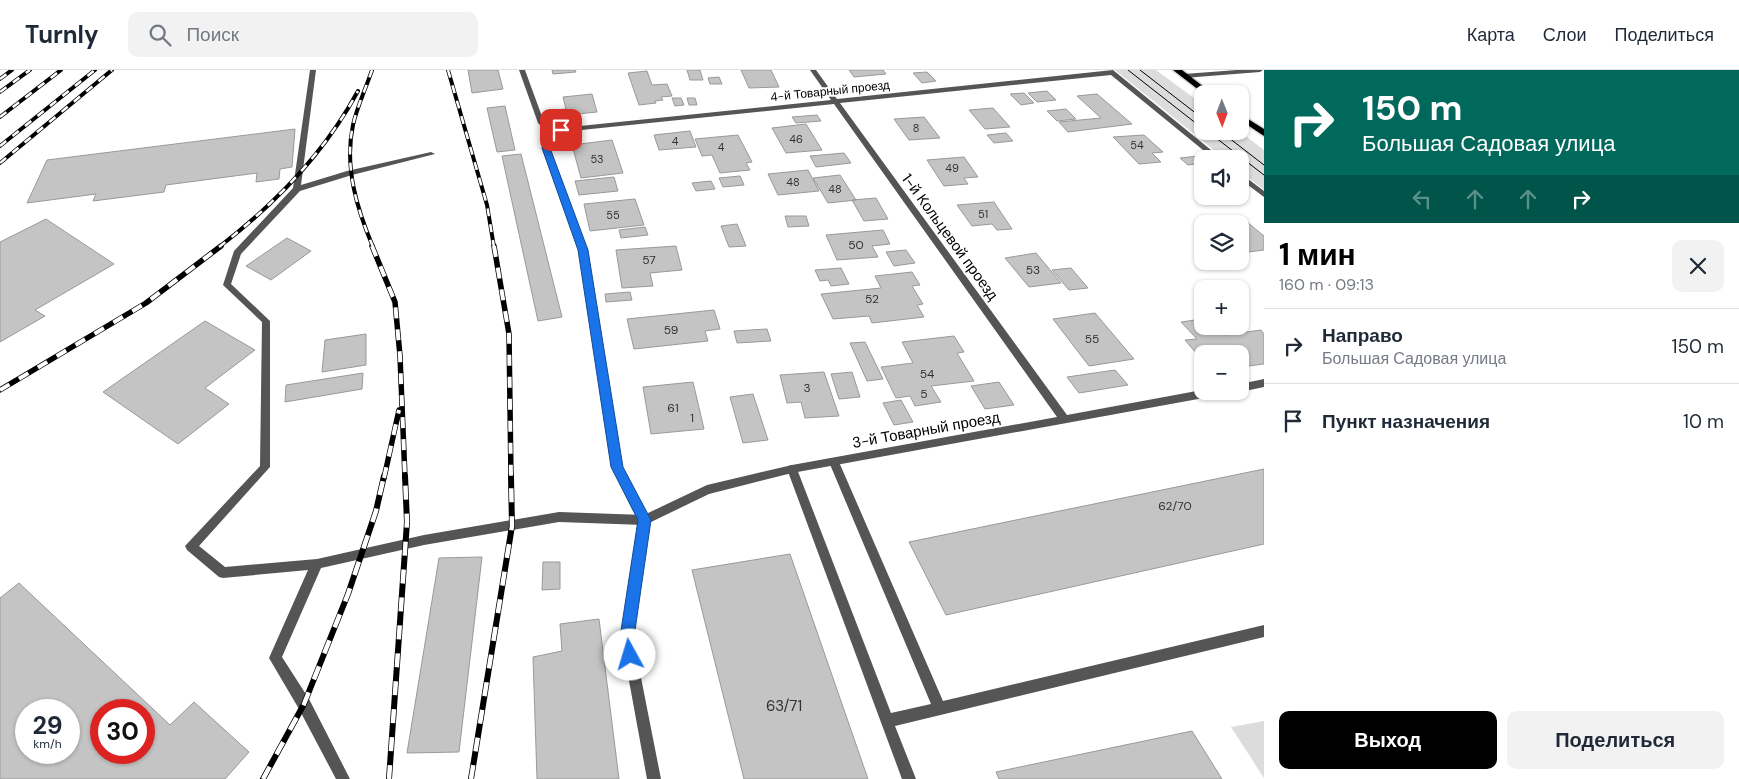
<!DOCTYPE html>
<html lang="ru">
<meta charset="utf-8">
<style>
:root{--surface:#fff;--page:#f2f2f3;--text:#1f2937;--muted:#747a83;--line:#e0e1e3;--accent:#000}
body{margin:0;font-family:"DM Sans",sans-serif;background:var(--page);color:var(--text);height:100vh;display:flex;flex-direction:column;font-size:19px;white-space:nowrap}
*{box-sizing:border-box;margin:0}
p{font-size:16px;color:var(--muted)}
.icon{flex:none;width:28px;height:28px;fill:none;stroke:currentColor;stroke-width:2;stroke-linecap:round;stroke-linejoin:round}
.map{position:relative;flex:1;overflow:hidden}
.details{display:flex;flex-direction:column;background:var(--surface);width:475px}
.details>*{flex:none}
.top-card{background:#00695c;color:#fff;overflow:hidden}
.needle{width:32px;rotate:179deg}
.buttons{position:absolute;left:1194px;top:15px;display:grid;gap:10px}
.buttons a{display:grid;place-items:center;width:55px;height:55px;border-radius:10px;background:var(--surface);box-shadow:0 1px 4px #0004;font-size:25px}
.speed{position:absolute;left:15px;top:629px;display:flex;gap:10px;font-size:25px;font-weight:700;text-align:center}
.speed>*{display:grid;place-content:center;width:65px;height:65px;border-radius:50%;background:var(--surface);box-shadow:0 1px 4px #0004;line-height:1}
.speed small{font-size:12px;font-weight:400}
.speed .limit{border:8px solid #d22;background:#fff;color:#111}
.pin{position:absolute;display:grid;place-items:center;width:42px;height:42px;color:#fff;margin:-21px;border-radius:10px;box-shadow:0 2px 8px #0006}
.me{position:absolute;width:55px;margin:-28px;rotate:354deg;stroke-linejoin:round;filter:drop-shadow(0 0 4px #0008)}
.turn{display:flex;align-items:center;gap:18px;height:105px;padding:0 15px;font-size:22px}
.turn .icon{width:65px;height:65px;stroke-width:2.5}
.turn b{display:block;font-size:35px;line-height:42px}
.lanes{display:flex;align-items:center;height:48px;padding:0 15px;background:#0003;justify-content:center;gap:25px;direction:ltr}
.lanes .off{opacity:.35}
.round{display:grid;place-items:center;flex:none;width:52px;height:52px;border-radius:10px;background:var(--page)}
.overview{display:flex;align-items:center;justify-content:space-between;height:85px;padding:0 15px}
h1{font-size:30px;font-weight:700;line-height:38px;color:var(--accent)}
.button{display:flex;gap:10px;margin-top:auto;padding:10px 15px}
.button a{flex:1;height:58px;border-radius:10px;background:var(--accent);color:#fff;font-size:20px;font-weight:700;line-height:58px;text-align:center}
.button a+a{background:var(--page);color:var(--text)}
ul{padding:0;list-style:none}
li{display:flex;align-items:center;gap:15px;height:75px;padding:0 15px;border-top:1px solid var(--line)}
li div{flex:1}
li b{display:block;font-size:19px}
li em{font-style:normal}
header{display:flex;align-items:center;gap:30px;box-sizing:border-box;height:70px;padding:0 25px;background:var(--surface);border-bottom:1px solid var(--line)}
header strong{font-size:24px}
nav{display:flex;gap:28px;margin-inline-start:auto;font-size:18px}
.search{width:350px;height:45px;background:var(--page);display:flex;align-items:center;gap:12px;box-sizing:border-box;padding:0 18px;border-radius:10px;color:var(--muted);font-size:19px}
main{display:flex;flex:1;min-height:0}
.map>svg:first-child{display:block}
.green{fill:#dcdcdc}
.building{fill:#c4c4c4;stroke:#999;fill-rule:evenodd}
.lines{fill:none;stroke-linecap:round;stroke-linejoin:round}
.primary-casing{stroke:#dbdbdb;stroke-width:3}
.lane{fill:#555;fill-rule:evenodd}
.street{fill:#555;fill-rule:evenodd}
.primary{fill:#000;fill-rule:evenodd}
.tram{stroke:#000;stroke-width:1}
.rail-far2-casing{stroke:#000;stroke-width:4}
.rail-far1-casing{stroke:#000;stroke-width:5.5}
.rail-casing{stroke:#000;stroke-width:6}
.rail-far2{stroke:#fff;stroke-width:2.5;stroke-dasharray:8;stroke-linecap:butt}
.rail-far1{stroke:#fff;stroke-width:4;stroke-dasharray:11;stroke-linecap:butt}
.rail{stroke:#fff;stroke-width:4.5;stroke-dasharray:14;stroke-linecap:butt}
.route{fill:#1a73e8;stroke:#114b97}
.labels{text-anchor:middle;stroke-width:4;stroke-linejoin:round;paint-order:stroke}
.far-number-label{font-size:11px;fill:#313131}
.far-street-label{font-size:12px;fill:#000;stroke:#fff}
.number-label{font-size:12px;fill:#313131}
.street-label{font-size:15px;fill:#000;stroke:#fff}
.near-number-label{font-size:15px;fill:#313131}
</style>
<header>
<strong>Turnly</strong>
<div class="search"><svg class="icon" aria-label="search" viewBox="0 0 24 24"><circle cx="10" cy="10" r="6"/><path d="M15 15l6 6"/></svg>Поиск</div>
<nav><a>Карта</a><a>Слои</a><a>Поделиться</a></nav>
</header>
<main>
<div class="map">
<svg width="1264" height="709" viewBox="0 0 1264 709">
<rect width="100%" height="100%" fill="#fff"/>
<path class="green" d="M1115,0H1156L1202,34V61H1239L1264,80V120L1240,101V89H1225Z
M1264,651V708L1231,657Z"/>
<path class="building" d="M468,0H498L503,19L472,23Z
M552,0H575L576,2L553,4Z
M687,0H700L703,10H690Z
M741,0H771L779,17L749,18Z
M849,0H883L886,4L854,7Z
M647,1L652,15L667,14L672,26L661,27L663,30L655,31L656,33L639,35L628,3Z
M927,2L936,11L922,13L913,3Z
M719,7L722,14H710L708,8Z
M1047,21L1056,30L1037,32L1028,23Z
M1024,23L1034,33L1021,35L1010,24Z
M592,24L597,42L577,44L578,48L560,50L557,40L566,39L563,27Z
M1097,24L1132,54L1068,62L1059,52L1101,48L1077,26Z
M672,28H681L684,35L675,36Z
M687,28H695L697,35H689Z
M505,36L515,80L497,82L487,38Z
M993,38L1010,57L985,59L969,40Z
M1066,39L1076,49L1057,51L1047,41Z
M817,45L821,51L796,53L792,47Z
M924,47L940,68L909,70L894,49Z
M806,54L822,80L786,83L772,58Z
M295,59L292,97L280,99L279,109L256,112L257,103L166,115L164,122L93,131L96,124L27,133L47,90Z
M690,61L696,77L659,80L654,65Z
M1006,63L1013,71L994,73L987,65Z
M738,65L752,92L746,93L750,100L720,103L712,85L702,86L695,69Z
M1144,65L1163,82L1152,83L1161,92L1139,94L1113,67Z
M612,70L623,103L581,108L572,75Z
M844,83L851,93L816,97L810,86Z
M521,84L562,247L538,251L502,86Z
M1199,86L1202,89V93L1188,95L1180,88Z
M964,87L978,107L964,108L968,114L944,116L927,90Z
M808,100L819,121L778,125L768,104Z
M840,105L856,130L828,133L813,108Z
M740,106L744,115L723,117L719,108Z
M614,107L618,121L579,125L575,111Z
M711,111L715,119L696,121L692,113Z
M876,128L888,149L864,151L852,130Z
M635,129L644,155L590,161L584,134Z
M994,132L1012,159L997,160L992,154L972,156L957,135Z
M785,146H806L809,156L788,157Z
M46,149L114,194L35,240L45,246L0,272V172Z
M1247,152L1264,166V180L1240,183V154H1229Z
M737,154L746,176L729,177L721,156Z
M645,157L648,165L621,168L619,160Z
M883,160L890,174L872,176L878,187L837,190L826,165Z
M287,168L311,181L271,210L246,196Z
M676,176L682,200L650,203L653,216L622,218L616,180Z
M906,180L915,193L894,196L886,182Z
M1036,183L1061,213L1029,217L1005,188Z
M841,198L849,214L831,216L828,210L820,211L815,200Z
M1071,198L1088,218L1069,220L1052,200Z
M912,202L920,215L912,216L923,234L917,235L924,247L872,253L869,246L833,249L821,224L881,218L875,206Z
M630,222L632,230L606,232L605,224Z
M714,240L720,259L705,261L708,271L634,279L627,249Z
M1095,243L1134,289L1089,296L1053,249Z
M1202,249V256H1217L1225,265L1261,260L1264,264V294L1240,297V284H1202V290L1185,270L1197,269L1181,252Z
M205,251L255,280L205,318L229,334L178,374L103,322Z
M767,259L771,271L737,273L734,261Z
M366,264V295L322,302L325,270Z
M954,266L964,282L957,283L974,311L931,316L941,332L915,336L910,326L896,328L881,297L913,293L902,272Z
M865,272L883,309L867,311L850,273Z
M1115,300L1128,315L1079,323L1067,307Z
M824,302L839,346L805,348L801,332L787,333L780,305Z
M852,302L860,327L839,329L831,304Z
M363,303L362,319L285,332L286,315Z
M693,312L704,359L651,364L643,317Z
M999,312L1014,335L985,339L971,316Z
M753,324L768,370L743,373L730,327Z
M901,330L913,352L894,355L883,333Z
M1264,399V474L946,545L909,472Z
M790,484L817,562L868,709H744L692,500Z
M482,487L459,682L407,683L439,488Z
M543,492H560V519L542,520Z
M19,513L170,655L194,632L249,682L225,709H0V528ZM26,640H69V682H26ZM101,640H144V682H101Z
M599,549L619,709H537L533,587L562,581L560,554Z
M1192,661L1222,709H999L996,702Z"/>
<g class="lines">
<defs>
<path id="primary" d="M1173,0H1182L1213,24H1204Z
M1240,44L1264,59V66L1240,50Z"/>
</defs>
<use href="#primary" class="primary-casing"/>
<path class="lane" d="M310,0H316L301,115L347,101L431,82L435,84L352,105L300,121L241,184L231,214L270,251V397L199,476L225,497L317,489L424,465L559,442L644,445L648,447L650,450L648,453L644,455L559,452L424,475L321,498L282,587L309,629L350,709H336L299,639L269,588L308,500L223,508L219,507L187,480L185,476L260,396L262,252L223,215L234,181L293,118Z
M834,388L838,389L839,392L943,631L1264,555V567L895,656L916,709H902L787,399L788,396L792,395L796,396L797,399L891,643L931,634L829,392L830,389Z"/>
<path class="street" d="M519,0H525L544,52L551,59L831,30L810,0H816L837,29L1113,0L1222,89H1214L1111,5L840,33L1067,345L1202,320L1225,321L1220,325L792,403L709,424L649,453L633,567L661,709H647L621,567L638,450L612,397L579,180L542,78L546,61L538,53ZM834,34L1057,347L792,395L707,415L646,444L622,397L587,180L550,78L552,63Z
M1237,0H1263L1260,2L1184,8L1181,6L1184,4Z
M1240,103L1264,121V127L1240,109Z
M1264,309V317L1240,322L1239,321H1240V314Z"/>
<use href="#primary" class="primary"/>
<path class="tram" d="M1128,0L1202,58
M1140,0L1202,48
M1207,61L1264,105
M1220,61L1264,95"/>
<defs>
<path id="rail-far2" d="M372,0C366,18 357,37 353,55C344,97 357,139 373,177
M448,0L487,135L494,177
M0,9L12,0
M0,22L30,0
M0,47L61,0
M0,76L95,0
M0,93L112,0
M219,177C274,135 325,82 358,21"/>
<path id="rail-far1" d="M372,176L395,232L400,286L405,408
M494,176L509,264L511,408
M0,320L146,233L221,176
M384,408L399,340"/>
<path id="rail" d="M263,709L304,634L348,524L376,441L384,406
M389,709L407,452L405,406
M471,709L512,456L511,406"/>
</defs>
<use href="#rail-far2" class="rail-far2-casing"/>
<use href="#rail-far1" class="rail-far1-casing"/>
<use href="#rail" class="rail-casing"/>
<use href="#rail-far2" class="rail-far2"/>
<use href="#rail-far1" class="rail-far1"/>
<use href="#rail" class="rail"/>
</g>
<path class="route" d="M561,58L563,59V62L553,63L550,78L588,180L623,397L651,450L634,567L638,585L636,590L630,592L625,590L620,567L638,450L611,397L578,180L542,78L546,59Z"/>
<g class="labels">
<g class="far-number-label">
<text x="916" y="62">8</text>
<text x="796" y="73">46</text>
<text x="675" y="75">4</text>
<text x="1137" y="79">54</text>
<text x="721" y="81">4</text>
<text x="597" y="93">53</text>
<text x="952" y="102">49</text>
<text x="793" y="116">48</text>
<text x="835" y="123">48</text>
<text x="983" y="148">51</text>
<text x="613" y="149">55</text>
</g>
<g class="far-street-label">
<text transform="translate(830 21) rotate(-6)" y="4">4-й Товарный проезд</text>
</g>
<g class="number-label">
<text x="856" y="179">50</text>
<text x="649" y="194">57</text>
<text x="1033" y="204">53</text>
<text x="872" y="233">52</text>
<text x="671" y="264">59</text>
<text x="1092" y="273">55</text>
<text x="927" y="308">54</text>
<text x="807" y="322">3</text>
<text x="924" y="328">5</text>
<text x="673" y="342">61</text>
<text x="692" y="352">1</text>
<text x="1175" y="440">62/70</text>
</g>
<g class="street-label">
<text transform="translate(950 167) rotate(54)" y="5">1-й Кольцевой проезд</text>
<text transform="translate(926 360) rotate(-10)" y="5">3-й Товарный проезд</text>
</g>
<g class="near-number-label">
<text x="784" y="641">63/71</text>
</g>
</g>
</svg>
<div class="buttons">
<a><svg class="needle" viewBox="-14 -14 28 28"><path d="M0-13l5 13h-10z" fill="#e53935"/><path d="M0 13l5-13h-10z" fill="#747a83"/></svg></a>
<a><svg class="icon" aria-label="sound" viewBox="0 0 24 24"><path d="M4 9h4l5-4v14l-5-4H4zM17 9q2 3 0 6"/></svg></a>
<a><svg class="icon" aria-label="layers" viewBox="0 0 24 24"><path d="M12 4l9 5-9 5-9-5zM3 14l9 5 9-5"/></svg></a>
<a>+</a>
<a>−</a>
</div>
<div class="speed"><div>29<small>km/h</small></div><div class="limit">30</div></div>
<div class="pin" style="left:561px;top:60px;background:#d93025"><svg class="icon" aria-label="arrive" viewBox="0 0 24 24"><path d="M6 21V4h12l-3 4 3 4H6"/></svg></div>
<svg class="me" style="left:630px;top:585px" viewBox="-20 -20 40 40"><circle r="19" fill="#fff"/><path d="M0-13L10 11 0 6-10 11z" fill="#1a73e8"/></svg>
</div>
<section class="details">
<div class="top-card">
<div class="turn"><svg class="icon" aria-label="right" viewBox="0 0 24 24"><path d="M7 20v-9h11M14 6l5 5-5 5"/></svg><div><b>150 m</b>Большая Садовая улица</div></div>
<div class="lanes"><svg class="icon off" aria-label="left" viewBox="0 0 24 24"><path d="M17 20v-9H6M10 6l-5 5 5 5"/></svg><svg class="icon off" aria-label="ahead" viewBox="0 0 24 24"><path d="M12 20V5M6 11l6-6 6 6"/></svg><svg class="icon off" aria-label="ahead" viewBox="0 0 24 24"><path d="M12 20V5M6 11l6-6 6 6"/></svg><svg class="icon" aria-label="right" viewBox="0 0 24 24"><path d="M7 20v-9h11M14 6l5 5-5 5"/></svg></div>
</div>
<div class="overview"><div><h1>1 мин</h1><p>160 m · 09:13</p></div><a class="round"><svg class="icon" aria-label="close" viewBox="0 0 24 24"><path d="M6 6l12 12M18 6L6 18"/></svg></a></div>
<ul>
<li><svg class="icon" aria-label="right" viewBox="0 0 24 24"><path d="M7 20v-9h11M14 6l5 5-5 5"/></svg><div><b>Направо</b><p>Большая Садовая улица</p></div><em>150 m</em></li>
<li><svg class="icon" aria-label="arrive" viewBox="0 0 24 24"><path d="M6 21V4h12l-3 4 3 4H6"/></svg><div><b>Пункт назначения</b></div><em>10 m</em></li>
</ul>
<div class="button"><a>Выход</a><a>Поделиться</a></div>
</section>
</main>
